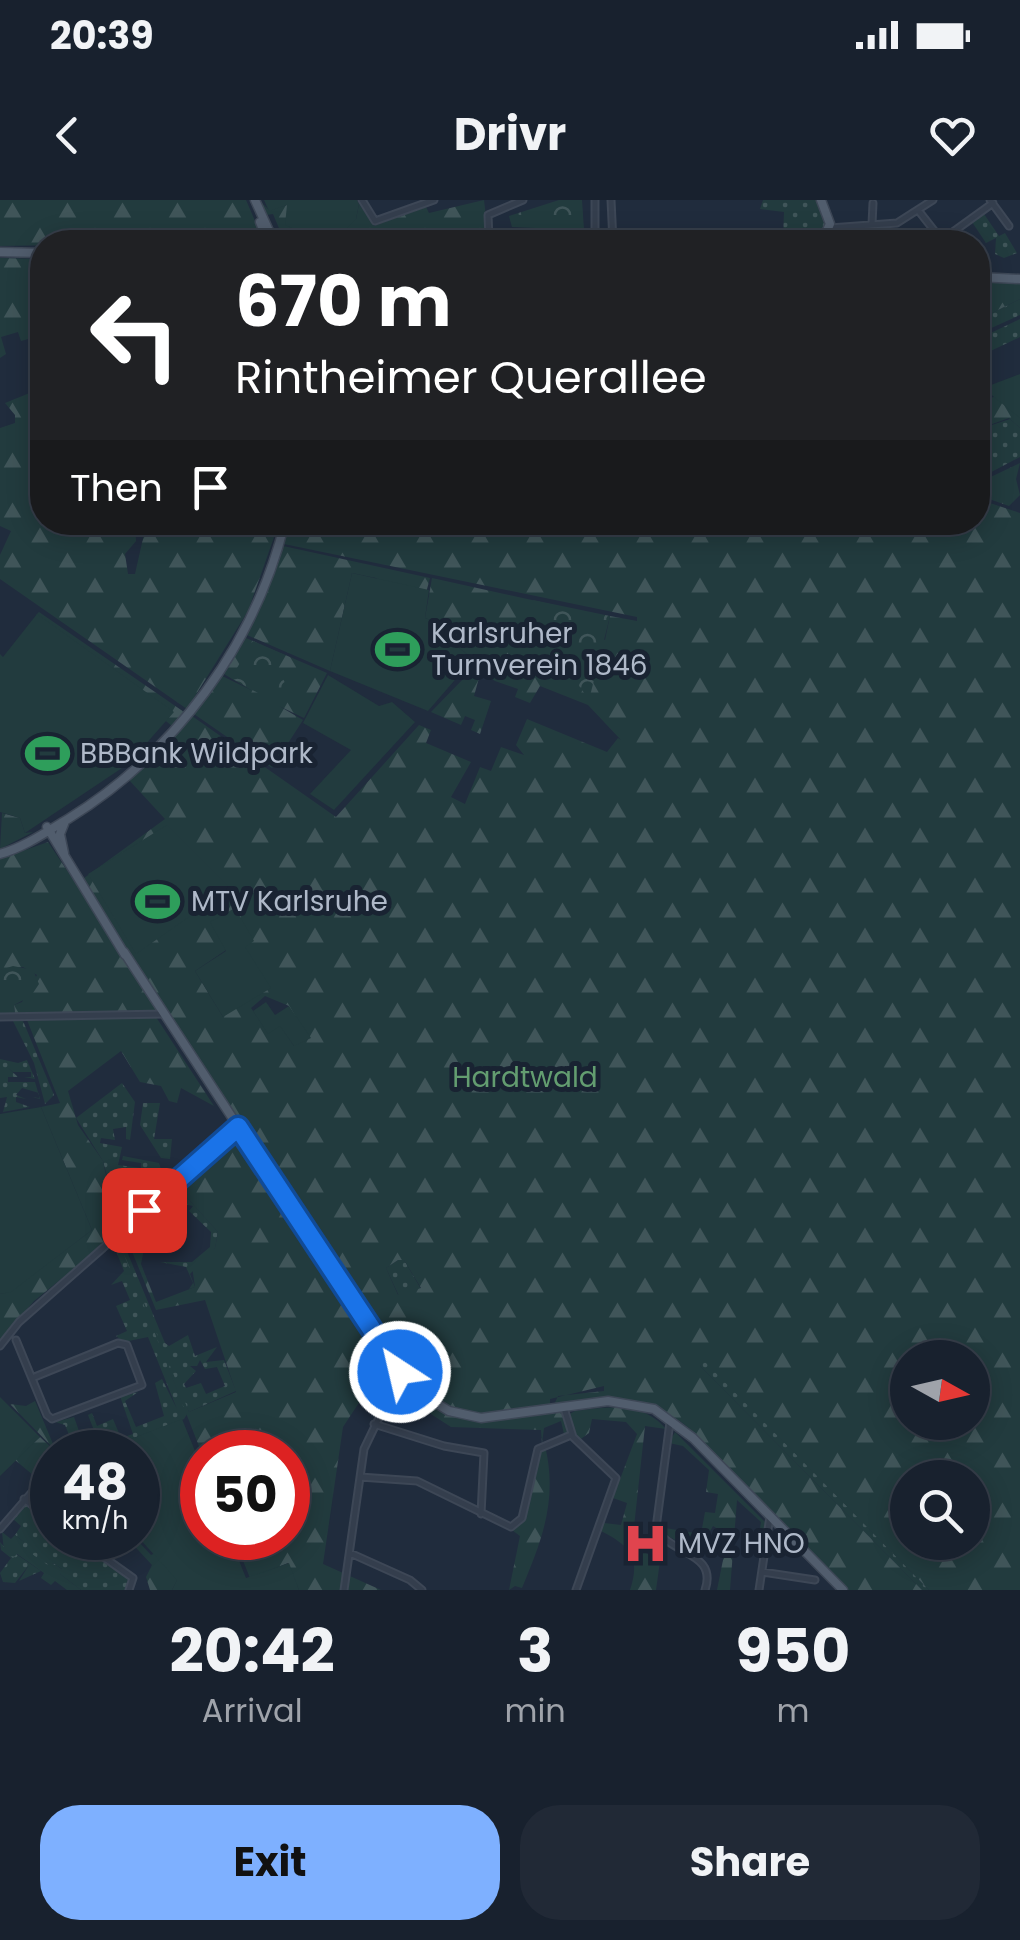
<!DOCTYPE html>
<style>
:root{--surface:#18212e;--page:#212936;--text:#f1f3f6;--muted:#9fa3aa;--line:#363e4a;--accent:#7eb0ff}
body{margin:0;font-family:Poppins,sans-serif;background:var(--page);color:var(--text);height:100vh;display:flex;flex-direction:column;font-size:38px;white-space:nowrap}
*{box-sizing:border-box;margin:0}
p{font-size:32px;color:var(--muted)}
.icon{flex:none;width:55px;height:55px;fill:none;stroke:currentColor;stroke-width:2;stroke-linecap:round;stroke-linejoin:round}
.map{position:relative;height:1390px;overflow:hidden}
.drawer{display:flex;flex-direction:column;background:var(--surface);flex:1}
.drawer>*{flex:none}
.hud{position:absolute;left:30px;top:30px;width:960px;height:305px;border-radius:40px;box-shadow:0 5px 25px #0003,0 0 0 2px var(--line);background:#202124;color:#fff;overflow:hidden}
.needle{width:65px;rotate:98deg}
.controls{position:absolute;left:890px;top:1140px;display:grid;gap:20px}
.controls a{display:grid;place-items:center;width:100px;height:100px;border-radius:50%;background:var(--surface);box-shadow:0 5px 25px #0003,0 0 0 2px var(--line);font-size:50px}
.speed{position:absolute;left:30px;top:1230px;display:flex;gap:20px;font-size:50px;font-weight:700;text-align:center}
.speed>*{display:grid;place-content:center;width:130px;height:130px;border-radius:50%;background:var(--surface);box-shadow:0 5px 25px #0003,0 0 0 2px var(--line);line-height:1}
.speed small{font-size:25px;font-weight:400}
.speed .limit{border:15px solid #d22;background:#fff;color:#111}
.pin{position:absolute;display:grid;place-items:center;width:85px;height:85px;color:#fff;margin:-42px;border-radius:20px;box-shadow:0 5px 15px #0006}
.me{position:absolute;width:110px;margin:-55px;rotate:325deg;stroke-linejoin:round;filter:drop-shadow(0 0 8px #0008)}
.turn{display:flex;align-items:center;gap:35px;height:210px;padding:0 40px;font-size:45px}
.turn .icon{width:130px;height:130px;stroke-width:2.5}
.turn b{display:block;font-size:70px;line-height:85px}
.then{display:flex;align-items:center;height:95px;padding:0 40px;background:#0003;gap:20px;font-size:38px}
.eta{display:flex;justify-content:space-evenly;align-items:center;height:170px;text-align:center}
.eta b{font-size:60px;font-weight:700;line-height:70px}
.action{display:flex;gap:20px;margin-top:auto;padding:20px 40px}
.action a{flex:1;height:115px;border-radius:40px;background:var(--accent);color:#111;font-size:40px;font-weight:700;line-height:115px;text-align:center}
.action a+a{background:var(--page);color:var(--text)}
.status{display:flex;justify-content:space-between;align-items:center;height:70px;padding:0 50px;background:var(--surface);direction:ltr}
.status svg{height:28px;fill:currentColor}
header{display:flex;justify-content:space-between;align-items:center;height:130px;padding:0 40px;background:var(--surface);font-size:45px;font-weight:700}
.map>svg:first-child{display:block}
.grass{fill:url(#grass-dots);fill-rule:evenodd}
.forest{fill:url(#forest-firs);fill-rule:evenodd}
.park{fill:url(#park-crowns)}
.garden{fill:#223b3e}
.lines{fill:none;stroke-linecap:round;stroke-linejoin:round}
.minor-casing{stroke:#3d4756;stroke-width:9}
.major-casing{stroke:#3d4756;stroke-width:11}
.minor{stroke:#343e4d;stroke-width:5}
.major{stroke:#515d6d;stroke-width:8}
.route-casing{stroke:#114b97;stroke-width:25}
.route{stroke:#1a73e8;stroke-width:18}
.labels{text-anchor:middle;stroke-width:10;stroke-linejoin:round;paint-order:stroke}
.poi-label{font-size:28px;fill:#afb9c9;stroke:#192332;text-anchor:start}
.park-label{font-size:28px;fill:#639d70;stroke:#192332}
</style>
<div class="status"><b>20:39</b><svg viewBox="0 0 49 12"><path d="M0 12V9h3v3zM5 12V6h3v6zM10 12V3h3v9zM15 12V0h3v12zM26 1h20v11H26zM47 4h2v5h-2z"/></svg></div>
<header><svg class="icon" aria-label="back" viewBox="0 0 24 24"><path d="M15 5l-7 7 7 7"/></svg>Drivr<svg class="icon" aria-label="heart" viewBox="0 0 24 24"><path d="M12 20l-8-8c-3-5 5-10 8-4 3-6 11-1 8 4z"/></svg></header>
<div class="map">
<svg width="1020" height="1390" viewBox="0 0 1020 1390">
<defs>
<pattern id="grass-dots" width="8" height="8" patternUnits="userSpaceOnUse" patternTransform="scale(2.5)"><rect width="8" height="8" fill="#223b3e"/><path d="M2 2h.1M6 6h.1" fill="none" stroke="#405559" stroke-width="1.8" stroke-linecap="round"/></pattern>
<pattern id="forest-firs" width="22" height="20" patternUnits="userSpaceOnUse" patternTransform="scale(2.5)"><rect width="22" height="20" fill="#223b3e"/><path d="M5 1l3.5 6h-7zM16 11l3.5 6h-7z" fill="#405559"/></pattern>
<pattern id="park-crowns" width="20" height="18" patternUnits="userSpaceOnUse" patternTransform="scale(2.5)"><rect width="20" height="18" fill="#223b3e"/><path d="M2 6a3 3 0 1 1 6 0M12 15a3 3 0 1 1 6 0" fill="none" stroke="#405559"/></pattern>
</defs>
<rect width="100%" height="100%" fill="#202c3d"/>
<path class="grass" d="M763,0H819L826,28L820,36L783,38L784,12L760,9Z
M984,14L999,36L1005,33L1017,53L1004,58L995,54L996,38L986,43L972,22Z
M1020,99V115L978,134V120Z
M1020,119V137L978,157V139Z
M1010,219L1020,228V257L978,279V245L989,236L986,227Z
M13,821H23L54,895L45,904L34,863Z
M0,859L18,863L27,860L35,879L24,877H31V872H13L7,867L18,877H8V882H35L40,899L32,897L39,898V893L22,888L16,895L26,899L16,897V902L30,907L3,912L7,897L0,898Z
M122,883L135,902L130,940L126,939V927L113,929L115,940L101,938L100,943L122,947L118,965L141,968V963L122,960L123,956L159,963L161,969L180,967L128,1014L134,1005L124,995L115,1005L103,961L76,918Z
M143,903H160L154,939H172L170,959L161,958L140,925Z
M181,991L218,1032L215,1048L190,1074L195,1087L189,1089L193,1083L186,1067L160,1062H192L210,1047L211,1032L189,1011L193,1006L183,1004L181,993L179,1001L167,1007L159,1026L145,1017Z
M121,1037L165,1143L169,1146L188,1135L195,1156L217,1147L206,1162L224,1160L236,1191L189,1212L171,1174L187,1214L184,1219L98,1252H76L65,1225L55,1222L74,1217L85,1248L99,1243L88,1215L92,1213L97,1226L113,1219L121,1238L133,1234L120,1196L138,1192L125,1201L136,1227L164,1216L155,1183L162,1179L177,1209L148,1137L124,1142L116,1136L127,1131L116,1106L130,1100L122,1081L111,1085L124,1071L114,1046L99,1054L113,1044L117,1047L115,1041ZM200,1160L205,1169L217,1167L225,1186L206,1194L201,1183L186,1188L184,1184L196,1171L190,1166H197Z
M398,1060H404L421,1089L399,1096L386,1068Z
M705,1161L929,1390H922L700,1166Z
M27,1302L52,1321V1338H75L130,1377L127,1390H81L60,1374L62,1369L53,1363L50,1367L21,1347L24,1342L15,1335L21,1326L13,1319Z
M0,1342L13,1357L16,1354L41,1371L19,1381L29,1365L15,1383L3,1382L0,1373L11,1358L1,1350Z"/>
<path class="forest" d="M0,0H246L264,42L0,46Z
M259,0L269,10L287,5L288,26C313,38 332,29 356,19L359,4L374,26L426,7L429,13L484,0L489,42H278L284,40L273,14L266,15Z
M0,58L42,59V149L32,153L28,139L21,141L18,132L1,137L6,154L0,158Z
M978,82L1020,83V99L978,120Z
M42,188V322L135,324L136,341L125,354L128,374H135L144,334L160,323H279L248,411L187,509L0,379V355L11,331L0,326V228L15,223V215L5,203Z
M1020,192V228L1009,218L978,229V207L989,198Z
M1020,263L1016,279L1020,295L1009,306L978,295V283Z
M978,299L1020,313V1390H929L705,1162L700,1166L922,1390H847L689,1228C646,1193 604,1200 553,1207L558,1196L604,1191V1186L550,1199V1209C503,1215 454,1223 418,1186L423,1179L416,1173L412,1177L396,1163L80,681L165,619L129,580L192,516L336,617L419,525L431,530L426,543L471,562L451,597L465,604L480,567L491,571L501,547L524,555L516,545L527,519L607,552L618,538L621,540L588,505L540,486L530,503L515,497L518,489L495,481L472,465L478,457L473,459L448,439L450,428L425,418L432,378L559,406L605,440L610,416L637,421V417L284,344L290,323L978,322ZM226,750L223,817L195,771ZM265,796L289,806L294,846L280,825L268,833L251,808ZM398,1060H404L421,1088L398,1095L386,1068ZM908,1158H972V1222H908ZM908,1278H972V1342H908Z
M283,346L430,378L423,404L376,378L352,373L330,471L247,435Z
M39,412L184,512L172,526L36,415Z
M246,438L327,473L304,518L279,506L303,520L272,568L194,514L222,476L251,490L224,474Z
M466,476L479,478L474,496L491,501L480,534L471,530L475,520L465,516L461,525L431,512Z
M2,613L20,618L25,633L33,632L0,649Z
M48,642L157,805V813L15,815L14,805L22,802L37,775L23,767L0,770V659Z
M134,817H156L214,906L181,888L177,903L169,901L161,886L140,882L121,851L68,891L78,925L103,961L116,1024L107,1030L111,1038L103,1045L34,1101L0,1140V1094L11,1091L92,1030L41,907L60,903L27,820Z
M234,937L392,1173L391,1183L374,1180L343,1227L323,1364L381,1390H299L288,1363L250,1378L234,1338H288V1252L202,1254L120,1044L189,1212L236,1192L205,1100L156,1110L126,1037L143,1020L140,1032L146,1039L141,1064L156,1102L195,1087L192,1066L215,1048L218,1032L181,991L150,1018L146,1010Z
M407,1188C454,1224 500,1220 556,1211L564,1215L569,1233L568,1215L575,1211C610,1206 644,1202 666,1229L645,1226L632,1345L660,1361L656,1390H630C641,1357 630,1346 601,1331L604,1323L621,1325L627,1303L613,1298L637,1234L626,1222L592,1219L589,1233L578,1241L573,1233L564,1234L561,1221L544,1228L542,1243L541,1230L451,1227L420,1207L415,1216L389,1203Z
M35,1201L56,1251L10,1204L26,1206Z
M675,1232L766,1323L765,1330L760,1329L761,1322L737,1300L730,1390H717L728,1335L713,1326L697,1353L660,1331L659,1327L701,1334L705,1312L715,1313L718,1294L706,1292L709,1270L683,1246L669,1243Z
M40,1237L56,1252L52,1267L39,1280L15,1260Z
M545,1246C558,1299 542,1340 522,1388L515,1386L509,1390L520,1336L512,1330L524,1320L539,1253Z
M202,1333L172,1390H150L146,1377L152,1365L127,1338H135L151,1355Z"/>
<path class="park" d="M559,0H582L584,30L512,27L509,16Z
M533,400L610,416L589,500L559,457Z
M253,441L285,455L278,468L285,483L274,502L231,478Z
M13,766L33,770L39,784L31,796L14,805L15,815H0V770Z
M2,1332L11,1339L15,1335L24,1342L22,1347L49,1366L53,1363L63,1370L60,1374L81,1390H67L55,1381L51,1385L41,1378L44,1373L17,1354L13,1358L4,1351Z"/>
<path class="garden" d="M264,0H357L359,4L356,19L344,31L323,32L320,40L306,42L301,32L285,25L287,5L269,11Z
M1020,174V218L983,188Z
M352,373L429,390L425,418L450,428L448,439L473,459L428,511L330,471Z
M37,414L174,512L137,554L132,549L119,565L122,568L25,633L20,618L0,612V454L3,457Z
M328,475L379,506L392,502L415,522L334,610L310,594L351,550L303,523Z
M167,625L230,688L136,754L88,674Z
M235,708L254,741L245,747L271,788L223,817L195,771L226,751L210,722Z
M266,802L275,815L289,806L311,838L294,846L280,826L268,834L253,811Z
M41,907L92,1030L11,1092L0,1094V914Z
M0,1197L40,1237L0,1276Z
M182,1219L202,1268V1338H230L246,1378L289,1363L299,1390H172L177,1380L138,1337V1252H98Z"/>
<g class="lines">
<defs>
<path id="minor" d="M362,0L375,21L434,0
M523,0L488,15L489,39L567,42
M611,0L613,42
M990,0L1009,26
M918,10L940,38
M872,24L873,3
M830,28L897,23L933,0
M612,33L752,37L762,42
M581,42L595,29V0
M939,42L993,3
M0,817L165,814
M102,1049L237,927
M16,1140L47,1215L52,1219L142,1185L127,1145L118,1143L32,1178
M0,1146L19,1122L103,1048
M564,1208L573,1237L616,1278L576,1390
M670,1222L656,1328C670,1355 718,1352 705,1390
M374,1224L444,1246L484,1253L481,1314
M360,1277L417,1281L511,1327L522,1318L538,1249L571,1235
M24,1299L52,1320
M0,1329L52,1269
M77,1338L133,1378L129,1390
M350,1353L410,1380L422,1390
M762,1372L815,1380
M344,1390L364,1249L401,1172
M759,1390L770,1316"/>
<path id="major" d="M255,0L274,42
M260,22L268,42
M766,42L823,39L830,24L821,0
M0,52L42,53
M978,77L1020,79
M47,627L125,755
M64,653L60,634L64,624
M0,654C25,647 46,632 68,619C175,553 255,445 285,322
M124,752L367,1124L421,1194L449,1211L481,1218L608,1201L654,1209L693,1238L843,1390"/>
</defs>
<use href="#minor" class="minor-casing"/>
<use href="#major" class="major-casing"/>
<use href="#minor" class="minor"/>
<use href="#major" class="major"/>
</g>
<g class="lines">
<defs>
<path id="route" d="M144,1010L238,927L400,1172"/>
</defs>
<use href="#route" class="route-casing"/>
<use href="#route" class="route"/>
</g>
<defs>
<symbol id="stadium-bare" viewBox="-9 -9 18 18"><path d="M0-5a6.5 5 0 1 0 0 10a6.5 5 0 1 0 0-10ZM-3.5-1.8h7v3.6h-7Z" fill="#2e9e5b" stroke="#192332" stroke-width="2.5" paint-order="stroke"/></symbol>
<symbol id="hospital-bare" viewBox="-9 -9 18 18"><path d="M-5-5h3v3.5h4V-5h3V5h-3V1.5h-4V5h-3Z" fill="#e0444e" stroke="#192332" stroke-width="2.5" paint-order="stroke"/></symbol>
</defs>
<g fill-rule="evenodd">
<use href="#stadium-bare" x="366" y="418" width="63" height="63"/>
<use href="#stadium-bare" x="16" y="522" width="63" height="63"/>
<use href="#stadium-bare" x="126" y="670" width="63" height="63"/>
<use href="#hospital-bare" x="614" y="1312" width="63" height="63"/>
</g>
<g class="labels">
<g class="poi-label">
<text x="431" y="443">Karlsruher<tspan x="431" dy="32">Turnverein 1846</tspan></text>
<text x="80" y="563">BBBank Wildpark</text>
<text x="191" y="711">MTV Karlsruhe</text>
<text x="678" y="1353">MVZ HNO</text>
</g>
<g class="park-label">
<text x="525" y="887">Hardtwald</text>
</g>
</g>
</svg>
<div class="controls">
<a><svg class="needle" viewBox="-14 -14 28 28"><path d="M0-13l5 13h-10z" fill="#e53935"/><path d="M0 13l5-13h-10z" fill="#9fa3aa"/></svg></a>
<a><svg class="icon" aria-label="search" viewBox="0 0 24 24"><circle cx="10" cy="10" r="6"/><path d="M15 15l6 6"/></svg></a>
</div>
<div class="speed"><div>48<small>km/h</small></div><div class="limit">50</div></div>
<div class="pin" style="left:144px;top:1010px;background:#d93025"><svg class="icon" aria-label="arrive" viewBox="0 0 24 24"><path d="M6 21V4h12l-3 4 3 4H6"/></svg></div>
<svg class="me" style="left:400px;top:1172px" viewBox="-20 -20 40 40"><circle r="17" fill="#1a73e8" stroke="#fff" stroke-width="3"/><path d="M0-11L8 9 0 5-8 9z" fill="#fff"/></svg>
<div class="hud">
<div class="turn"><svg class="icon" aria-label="left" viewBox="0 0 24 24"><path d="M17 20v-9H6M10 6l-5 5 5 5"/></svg><div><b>670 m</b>Rintheimer Querallee</div></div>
<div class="then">Then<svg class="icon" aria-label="arrive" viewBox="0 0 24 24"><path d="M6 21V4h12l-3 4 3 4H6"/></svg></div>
</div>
</div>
<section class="drawer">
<div class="eta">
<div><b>20:42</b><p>Arrival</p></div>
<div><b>3</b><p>min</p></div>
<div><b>950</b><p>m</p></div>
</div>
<div class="action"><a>Exit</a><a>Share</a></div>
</section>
